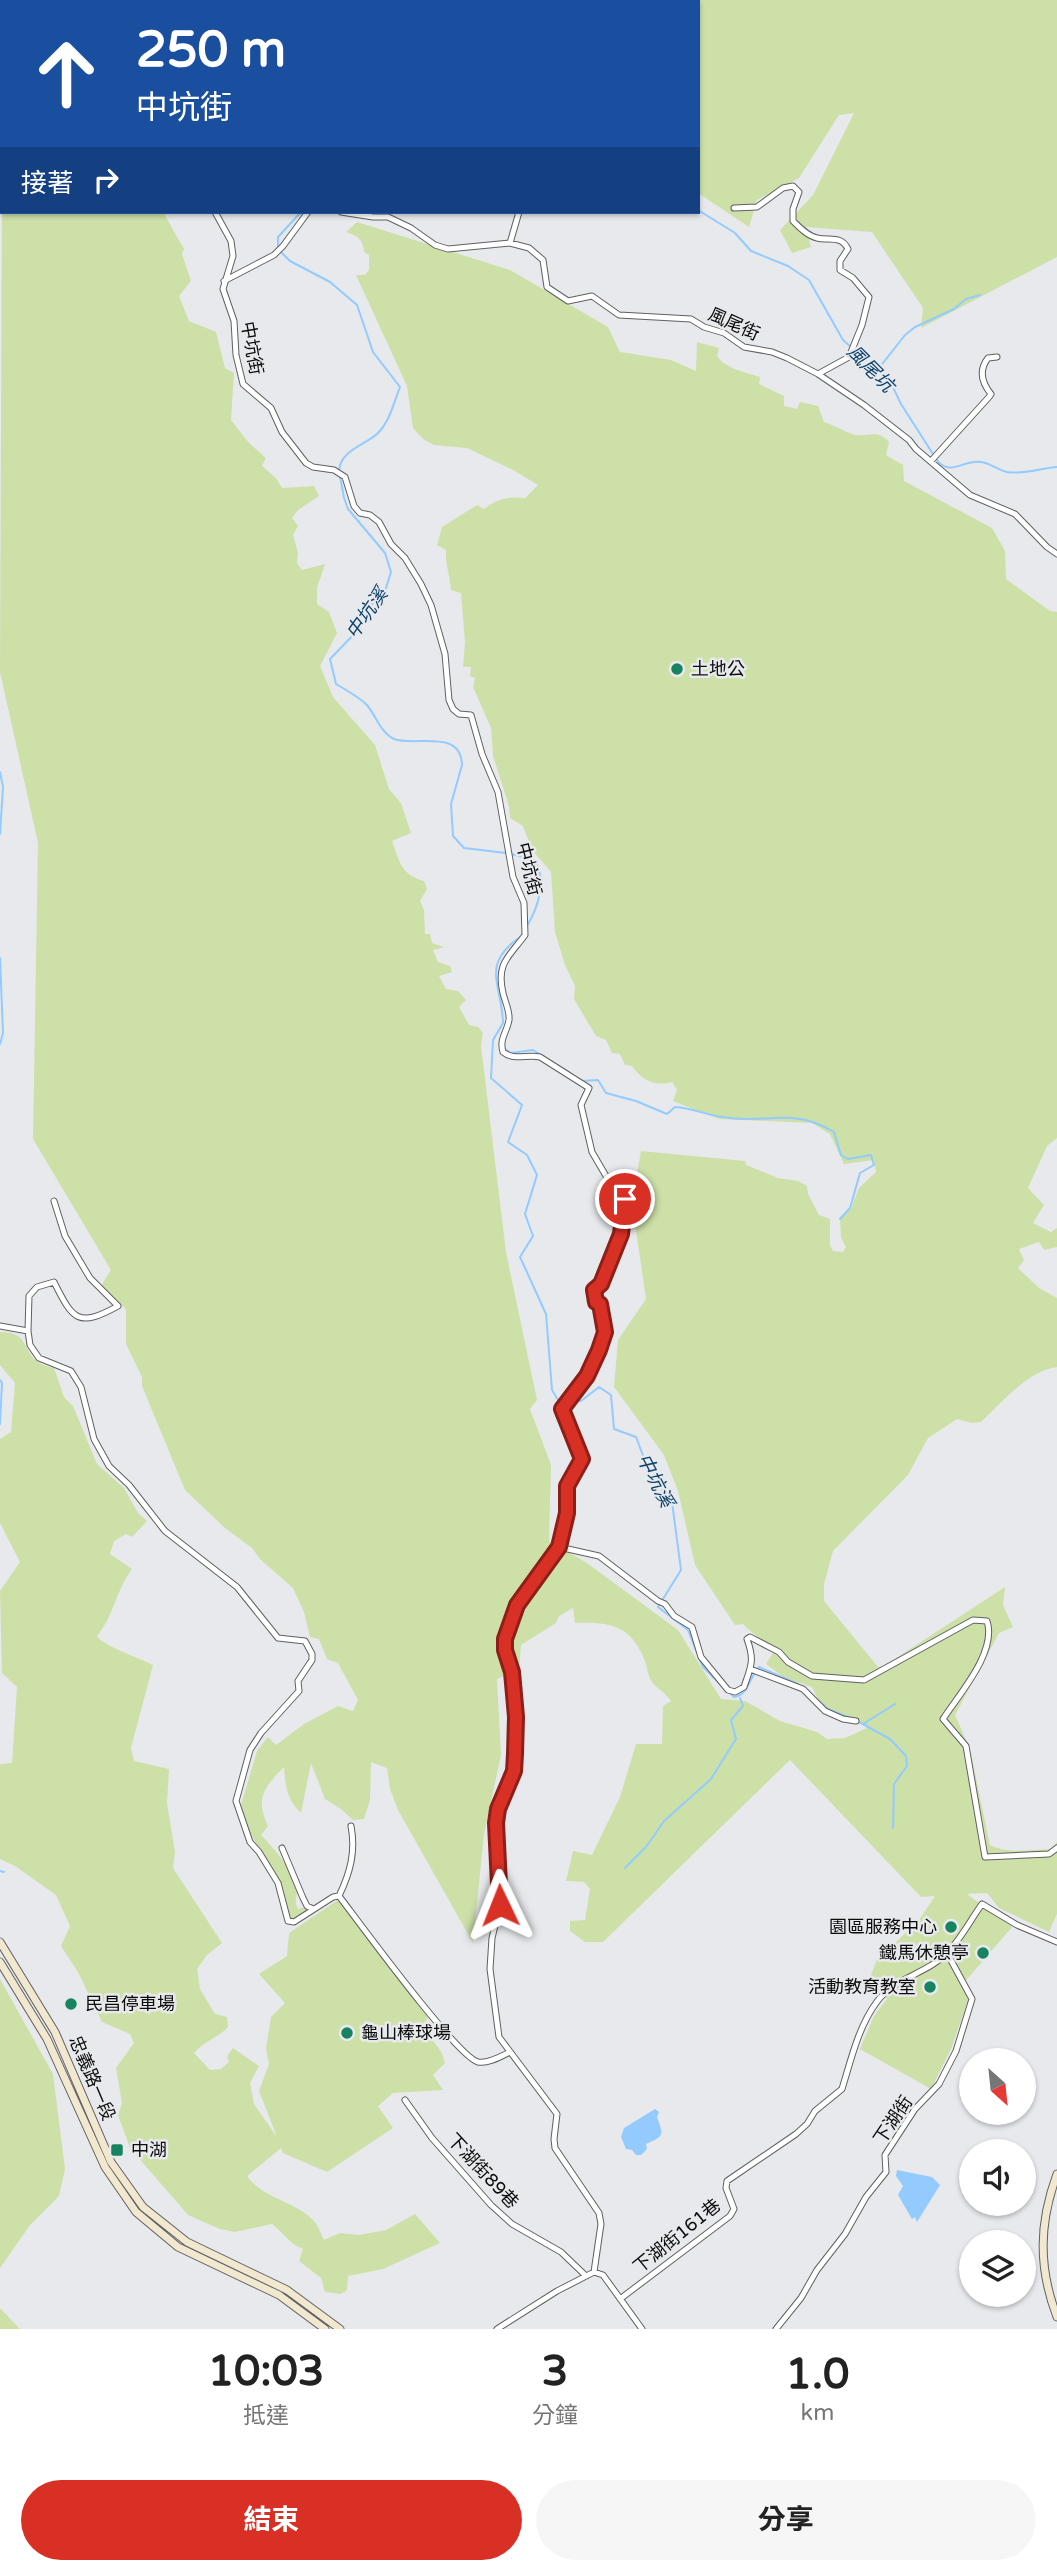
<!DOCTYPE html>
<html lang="zh-TW">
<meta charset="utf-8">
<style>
:root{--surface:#fff;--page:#f6f6f6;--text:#222;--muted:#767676;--accent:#d93025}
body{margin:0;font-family:"Varela Round","Noto Sans TC",sans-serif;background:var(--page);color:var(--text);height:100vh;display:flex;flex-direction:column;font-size:26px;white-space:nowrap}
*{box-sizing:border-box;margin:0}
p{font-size:23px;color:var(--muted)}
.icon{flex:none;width:38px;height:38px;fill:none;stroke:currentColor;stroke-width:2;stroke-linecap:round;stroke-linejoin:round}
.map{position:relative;height:2329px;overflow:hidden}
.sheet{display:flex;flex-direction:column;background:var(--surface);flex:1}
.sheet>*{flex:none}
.guide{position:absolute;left:0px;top:0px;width:700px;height:214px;box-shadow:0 2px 5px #0004;background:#1a4fa0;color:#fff;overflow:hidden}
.needle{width:46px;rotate:153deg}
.controls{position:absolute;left:959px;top:2048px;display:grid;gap:14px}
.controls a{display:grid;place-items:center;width:77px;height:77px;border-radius:50%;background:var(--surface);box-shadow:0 2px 5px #0004;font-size:35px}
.pin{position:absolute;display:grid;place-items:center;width:60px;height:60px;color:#fff;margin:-30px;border:4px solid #fff;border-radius:50%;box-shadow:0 2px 7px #0007}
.me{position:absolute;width:77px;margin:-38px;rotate:358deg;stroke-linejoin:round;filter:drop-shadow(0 0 5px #0008)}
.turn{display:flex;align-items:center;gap:24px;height:147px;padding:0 21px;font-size:32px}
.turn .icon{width:91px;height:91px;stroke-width:2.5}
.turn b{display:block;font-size:49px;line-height:60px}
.then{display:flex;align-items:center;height:66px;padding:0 21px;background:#0003;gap:14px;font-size:26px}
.eta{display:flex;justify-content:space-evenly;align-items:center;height:119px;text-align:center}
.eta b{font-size:42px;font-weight:700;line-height:49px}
.action{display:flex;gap:14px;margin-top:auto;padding:14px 21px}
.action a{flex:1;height:80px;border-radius:42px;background:var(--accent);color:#fff;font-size:28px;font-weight:700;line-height:80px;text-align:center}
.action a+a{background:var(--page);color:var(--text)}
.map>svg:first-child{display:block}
.green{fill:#cde0a8}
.water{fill:#93cbfe}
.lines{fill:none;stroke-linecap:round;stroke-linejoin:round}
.stream{stroke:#93cbfe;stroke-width:2}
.street-casing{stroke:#5f6062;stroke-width:7}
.secondary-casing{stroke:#5f6062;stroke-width:9}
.street{stroke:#fff;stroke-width:5}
.secondary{stroke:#f2e8d0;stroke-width:7}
.route-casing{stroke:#8d1f18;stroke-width:18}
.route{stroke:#d93025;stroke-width:12}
.poi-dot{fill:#178360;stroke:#e8e9ec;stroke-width:2.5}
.labels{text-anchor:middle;stroke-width:5;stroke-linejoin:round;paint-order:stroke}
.street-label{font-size:18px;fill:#0c0c0d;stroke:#e8e9ec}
.poi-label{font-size:18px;fill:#0c0c0d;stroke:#e8e9ec;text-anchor:start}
.water-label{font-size:19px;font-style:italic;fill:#0d436c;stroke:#e8e9ec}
</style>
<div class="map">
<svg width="1057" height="2329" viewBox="0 0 1057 2329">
<rect width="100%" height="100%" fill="#e8e9ec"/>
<path class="green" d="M612,0H1057V257L921,328L923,308L872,232L806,227L811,247L792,253L780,230L813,195L854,113L839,115L799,178L757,200L749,227L698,193V2H609Z
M2,192V212H163L184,249L182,254L191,281L179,296L189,321L216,332L225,368L234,373L231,420L249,443L266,458L262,466L276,478L282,488L314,486L319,496L298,510L292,518L298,526L293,535L298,553L297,563L302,570L325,564L317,588V604L329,612L337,633L320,666L333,697L375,745L389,789L401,803L411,833L392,841C400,862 400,874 424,881L427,889L420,901L424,910L425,934H430L432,943L444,947L433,950L438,962L450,966L452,972L439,976L446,989L458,991L466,1000L459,1007L469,1025L478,1027L483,1033L481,1046L506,1252L537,1400L530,1409L551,1465L549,1541L587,1563L678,1630L721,1699L745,1701L780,1721L817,1732L827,1739L845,1738L867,1728C854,1715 832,1718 820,1703C817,1699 815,1692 812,1687L785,1678L766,1664L773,1653C766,1640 753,1635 743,1624L735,1625L695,1565L678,1491L664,1455L614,1387L618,1340L646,1299L632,1203L641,1151L745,1161L746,1165L778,1178L798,1181L807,1186L808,1194L819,1215L830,1219V1245L833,1251L843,1252L846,1247L841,1238L840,1217L851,1208L859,1188L876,1172L874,1160L844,1164L830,1134L812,1123L719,1119L673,1101L677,1090L672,1082C655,1087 642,1080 632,1066L625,1065L620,1054L612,1053L606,1040L596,1036L574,999L575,986L565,965L555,932L551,872L532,850L523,826L510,818L509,806L493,756L491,728L473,687L475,678L470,676L471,667H463L465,642L461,593L451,590C450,575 445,564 446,550L437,545L442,527L477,505L484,509C497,499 508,496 525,498L538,485L513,470L467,448L434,445L423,439L413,428L407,386L356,275H365L369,270V255L364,252C363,239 358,236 346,232L357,222L510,270L608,327L620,352L671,360L696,371L697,342L719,348L717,356L722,362L734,369L760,377L759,384L784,396V406L797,409L800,402L818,406L824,422C832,424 851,435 856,435C870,437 877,429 889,442L886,455L903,465L904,481L992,528L1005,551L1006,579L1050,611L1057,612V1138L1047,1146L1028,1188L1044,1205L1033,1223L1051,1232L1057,1228V1247L1044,1250L1039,1242L1019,1249L1024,1260L1018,1268L1039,1288L1057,1298V1367C1027,1371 1003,1402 981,1422L972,1423L957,1419L928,1438L908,1475L833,1551L824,1584V1601L878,1667L884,1666L1005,1587L1003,1605L1013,1627L999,1633L955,1715L970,1749L990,1845C1008,1854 1030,1850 1050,1849L1057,1842V1914L1049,1932L999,1908L987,1893L967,1894L1012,1927L962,1985L968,2000L951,2049L931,2089L860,2049L874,2016L887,1999L870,1977L877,1960L919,1920L935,1896L921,1897L790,1760L603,1942H585L570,1931V1921L585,1920L590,1889L584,1882L566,1881L573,1851L592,1855L620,1797L636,1744H662L663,1706L671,1701C666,1693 657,1689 652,1682C648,1676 647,1667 645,1661C631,1625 610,1622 575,1623L573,1608L559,1616L556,1623L521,1645L519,1669L497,1679L501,1755L484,1834L473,1943L398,1810L390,1789L387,1768L371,1762L370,1800L364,1819L353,1820L341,1809L325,1799L311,1763L301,1813C287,1800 285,1785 284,1767C264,1788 255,1797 268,1826L261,1835C271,1845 295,1872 297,1887C298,1895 293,1900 298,1909L305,1907L307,1912L292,1921L286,1913L280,1882L248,1830L241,1805L257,1751L268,1737L276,1745L304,1724L338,1706L353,1711L358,1700L338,1663L327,1659L319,1639L310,1637L304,1612L293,1588L261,1560L252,1548L225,1528L185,1490L142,1386V1377L126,1344V1309L101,1286L111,1270L33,1139L38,843L0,672Z
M0,1332C30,1332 22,1351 38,1362C42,1365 49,1367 54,1368L64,1397L73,1406L97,1464L124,1488L138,1513L147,1521L132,1537L126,1534L114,1541L110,1554L132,1569C115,1592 114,1616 97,1636C103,1646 140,1658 153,1665L131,1748L134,1761L169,1769L167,1803L175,1852L173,1868L222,1943L207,1955L197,1969L200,1989L215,2014L227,2017L228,2027C218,2038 204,2041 194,2053L210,2070L221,2069L229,2062L227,2056L233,2048L259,2066L250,2083L254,2104L277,2137L259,2091L269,2064L266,2048L271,2017L285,2003L259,1974L287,1956L289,1933L338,1900L428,2017L423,2028C432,2043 441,2045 445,2063L433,2075L443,2090L393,2093L378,2106L393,2128L327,2172L283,2153L281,2148L247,2176C262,2198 294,2201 313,2220C318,2225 321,2234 324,2240L340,2233L359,2235L386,2230L415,2214L440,2243L383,2269L348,2276L347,2290L341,2294L325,2292L321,2278L299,2261L303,2249C289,2244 284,2233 272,2224L235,2232L220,2229L188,2215L130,2148L118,2115L122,2103L116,2068L134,2043L130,2034L102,2022L78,1972L61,1946L70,1926L56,1895L15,1866L0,1859V1764L12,1763L17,1687L2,1673L0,1591L20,1562L0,1523V1439L11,1432L15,1383L0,1365Z
M0,1979L53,2074L65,2169L59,2196L30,2225L0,2268Z
M0,2308L20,2329H0Z"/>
<path class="water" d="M655,2109L659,2112L657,2117C664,2136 664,2136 646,2144L647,2149L641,2155H636L632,2150L626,2149L621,2137L624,2128Z
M897,2170L932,2177L940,2185L917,2222L915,2217L912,2219L898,2195L903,2186L896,2176Z"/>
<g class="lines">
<path class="stream" d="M155,0L157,2
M698,210L735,233L751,251L788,266L809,280L843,340L890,381L901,404L933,454
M278,247V237L301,212
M281,252L290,261L330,282L357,305L373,352L400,387C394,402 390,421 378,433C366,445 340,450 339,471
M879,368L905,335L915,327L954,309L966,299L980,295
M936,459C950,478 963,459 981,462C990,463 998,470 1007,472C1023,475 1041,468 1057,467
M340,476L344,498L348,509L385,553L391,572L385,591L369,607L361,627L330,659L336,684C346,690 359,697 367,705C376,716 381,733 394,739C415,747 461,728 462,765L451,804L453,836L464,848L506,853
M0,772L3,787L0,834
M511,854L535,860C546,881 539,906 527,926
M520,937C480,965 502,984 503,1023L493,1040L491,1078L522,1105L508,1142L527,1155L537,1175L525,1214L533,1236L520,1257L546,1314L552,1390L558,1400L581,1401L599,1387L611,1395L614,1429L636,1437L650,1474L672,1502L681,1570L658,1607L688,1630L697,1653
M0,958L3,1033L0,1044
M505,1049L511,1053L533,1050L569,1072
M582,1081L598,1080L606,1093L636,1101L667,1114L675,1107C692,1108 706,1115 723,1117C766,1125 792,1106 834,1132L841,1155L848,1159L871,1155L874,1165L860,1173L850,1208L840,1219
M0,1380L2,1383L0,1424
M699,1658L703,1667L720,1684
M803,1687L828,1709L850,1718
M729,1692L734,1697C749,1695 749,1677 759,1667L798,1684
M859,1722L890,1739L906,1756L907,1766L894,1784L893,1828
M863,1724L895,1704
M625,1868L646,1847L664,1821L711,1779L736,1739L731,1720L743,1706L740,1698
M0,1871L4,1872"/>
<defs>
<path id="street" d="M22,0L24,2
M132,2L134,0
M734,208L757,207L783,188L793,186L799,192L793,209V221C800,228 808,236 817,238C830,241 841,235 848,249L840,261V270L853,278L869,297L862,325L849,357L818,374
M215,212L231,241L233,256L223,289L234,321L236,355L243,384L271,408L282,432L306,463L313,467L334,470L345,477L354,506L360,513L370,515L379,522L391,544L405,558L421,584L431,605L445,654L449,700L453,709L459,714L471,715L482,754L498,792L513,877L524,903L525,935C509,957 496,963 503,993C505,1002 510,1011 509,1020C507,1032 499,1039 503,1052C514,1061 527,1054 540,1057L589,1088L581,1105L592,1152L613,1188L625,1199C624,1208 625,1218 623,1228C619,1247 608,1276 594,1290L596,1302L600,1304C601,1312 605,1323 604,1332C603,1358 577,1389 562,1409L582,1459L567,1486V1513L559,1547L517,1605L505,1639V1650L512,1672L515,1754L514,1771L498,1809L497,1823L500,1905L492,1938L490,1969L499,2037L557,2114L554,2139L555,2148L599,2213L601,2224L594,2272
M341,212L373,217H388L411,228L435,245L448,249L510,243L529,248L543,260L547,287L568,301L592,296L619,315L691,319L704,327L724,333L744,347L772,352L787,358L818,374L864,405L909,440L916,449L970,495L1015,514L1047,547L1057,554
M510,243L519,212
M224,281L274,255L283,246L308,212
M931,461L989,397L991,394C982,383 978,371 988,358L997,357
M0,1326L28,1331L29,1296L37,1287L54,1282C73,1320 78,1328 118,1306L90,1278L65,1236L54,1201
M28,1331L30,1345L39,1358L71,1371L81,1387L94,1439L109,1466L129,1485L165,1531L237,1587L278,1638L305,1641L312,1654V1660L298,1681L299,1691L261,1733L250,1750L236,1801L250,1842L259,1852L278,1883L288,1921L294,1922L333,1897L339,1896
M559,1547L599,1556L658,1601L665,1604L674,1616L692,1627L701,1657L728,1690L735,1692L744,1687C751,1666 755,1661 747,1639L750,1637L779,1652L788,1662L812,1676L864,1680L973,1620L987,1621C997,1652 960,1693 943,1719L966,1746L985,1857L1049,1854L1057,1848
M750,1669L803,1689L825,1711L843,1719L856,1721
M282,1848L303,1898L307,1906L313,1909
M339,1896C359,1922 456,2056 478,2062C487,2064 500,2057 508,2053
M339,1896C350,1873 356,1852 351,1826
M405,2100L432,2138L491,2205L512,2224L561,2252L585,2275
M620,2299L730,2216L734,2209L726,2188L727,2181L796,2134L807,2124L815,2111L842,2089C851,2060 858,2028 876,2003C893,1978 927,1974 947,1953C961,1939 971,1919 982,1904L1017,1925L1057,1942
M497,2329L557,2291L594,2272L603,2275L642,2329
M776,2329L801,2298L817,2270L845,2234L866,2197L886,2172L885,2155L915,2109L939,2084L956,2051L972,1999L947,1953"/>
<path id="secondary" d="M0,1942L55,2032L111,2162L143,2207L187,2242L287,2290L340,2329
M0,1962L47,2039L105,2167L136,2212L178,2247L279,2295L325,2329
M1057,2174C1039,2223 1038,2267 1057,2317"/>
</defs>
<use href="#street" class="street-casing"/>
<use href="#secondary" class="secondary-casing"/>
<use href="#street" class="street"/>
<use href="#secondary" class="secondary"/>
</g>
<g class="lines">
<defs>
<path id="route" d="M500,1905L496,1823L498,1809L514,1771L515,1754L516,1717L512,1672L505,1650V1639L517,1605L559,1547L567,1513V1486L582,1459L562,1409L587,1376L599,1350L605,1332L600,1304L596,1302L594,1290L601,1284L621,1234L625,1199"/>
</defs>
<use href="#route" class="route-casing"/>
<use href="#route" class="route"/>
</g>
<g class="poi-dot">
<circle cx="677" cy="669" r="7"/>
<circle cx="951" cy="1927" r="7"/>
<circle cx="983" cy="1953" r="7"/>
<circle cx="930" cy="1987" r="7"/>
<circle cx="71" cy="2004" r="7"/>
<circle cx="347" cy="2033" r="7"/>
<rect x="110" y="2143" width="14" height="14" rx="3.5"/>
</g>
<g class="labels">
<g class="street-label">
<text transform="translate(734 324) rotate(24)" y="6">風尾街</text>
<text transform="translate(252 348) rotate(80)" y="6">中坑街</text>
<text transform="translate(529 869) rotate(76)" y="6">中坑街</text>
<text transform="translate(92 2078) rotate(67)" y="6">忠義路一段</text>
<text transform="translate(893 2120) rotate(-56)" y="6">下湖街</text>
<text transform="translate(483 2171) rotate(47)" y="6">下湖街89巷</text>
<text transform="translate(677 2236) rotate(-39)" y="6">下湖街161巷</text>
</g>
<g class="poi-label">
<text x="691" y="675">土地公</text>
<text x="937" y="1933" text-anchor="end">園區服務中心</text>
<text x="969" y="1959" text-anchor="end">鐵馬休憩亭</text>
<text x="916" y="1993" text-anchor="end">活動教育教室</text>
<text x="85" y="2010">民昌停車場</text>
<text x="361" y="2039">龜山棒球場</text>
<text x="131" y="2156">中湖</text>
</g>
<g class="water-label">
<text transform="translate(871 368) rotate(45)" y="7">風尾坑</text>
<text transform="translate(366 613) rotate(-55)" y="7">中坑溪</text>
<text transform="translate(656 1480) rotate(63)" y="7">中坑溪</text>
</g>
</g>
</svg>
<div class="controls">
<a><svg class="needle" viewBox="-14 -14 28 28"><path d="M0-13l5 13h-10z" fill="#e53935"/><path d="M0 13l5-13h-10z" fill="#767676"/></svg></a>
<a><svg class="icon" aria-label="sound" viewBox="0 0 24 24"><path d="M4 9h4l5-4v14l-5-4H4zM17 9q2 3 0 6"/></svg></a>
<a><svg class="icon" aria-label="layers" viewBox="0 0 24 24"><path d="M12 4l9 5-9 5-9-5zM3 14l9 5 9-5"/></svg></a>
</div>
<div class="pin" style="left:625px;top:1199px;background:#d93025"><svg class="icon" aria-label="arrive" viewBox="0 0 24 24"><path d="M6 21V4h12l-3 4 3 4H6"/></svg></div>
<svg class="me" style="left:500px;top:1905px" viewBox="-20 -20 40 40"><path d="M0-17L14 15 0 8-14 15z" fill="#d93025" stroke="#fff" stroke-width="4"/></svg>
<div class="guide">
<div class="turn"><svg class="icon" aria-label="ahead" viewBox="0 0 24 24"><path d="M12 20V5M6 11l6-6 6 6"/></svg><div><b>250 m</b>中坑街</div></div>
<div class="then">接著<svg class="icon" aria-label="right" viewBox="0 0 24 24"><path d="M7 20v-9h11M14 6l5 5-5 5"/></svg></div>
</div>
</div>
<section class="sheet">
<div class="eta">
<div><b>10:03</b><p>抵達</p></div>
<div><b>3</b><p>分鐘</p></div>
<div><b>1.0</b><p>km</p></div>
</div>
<div class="action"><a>結束</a><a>分享</a></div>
</section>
